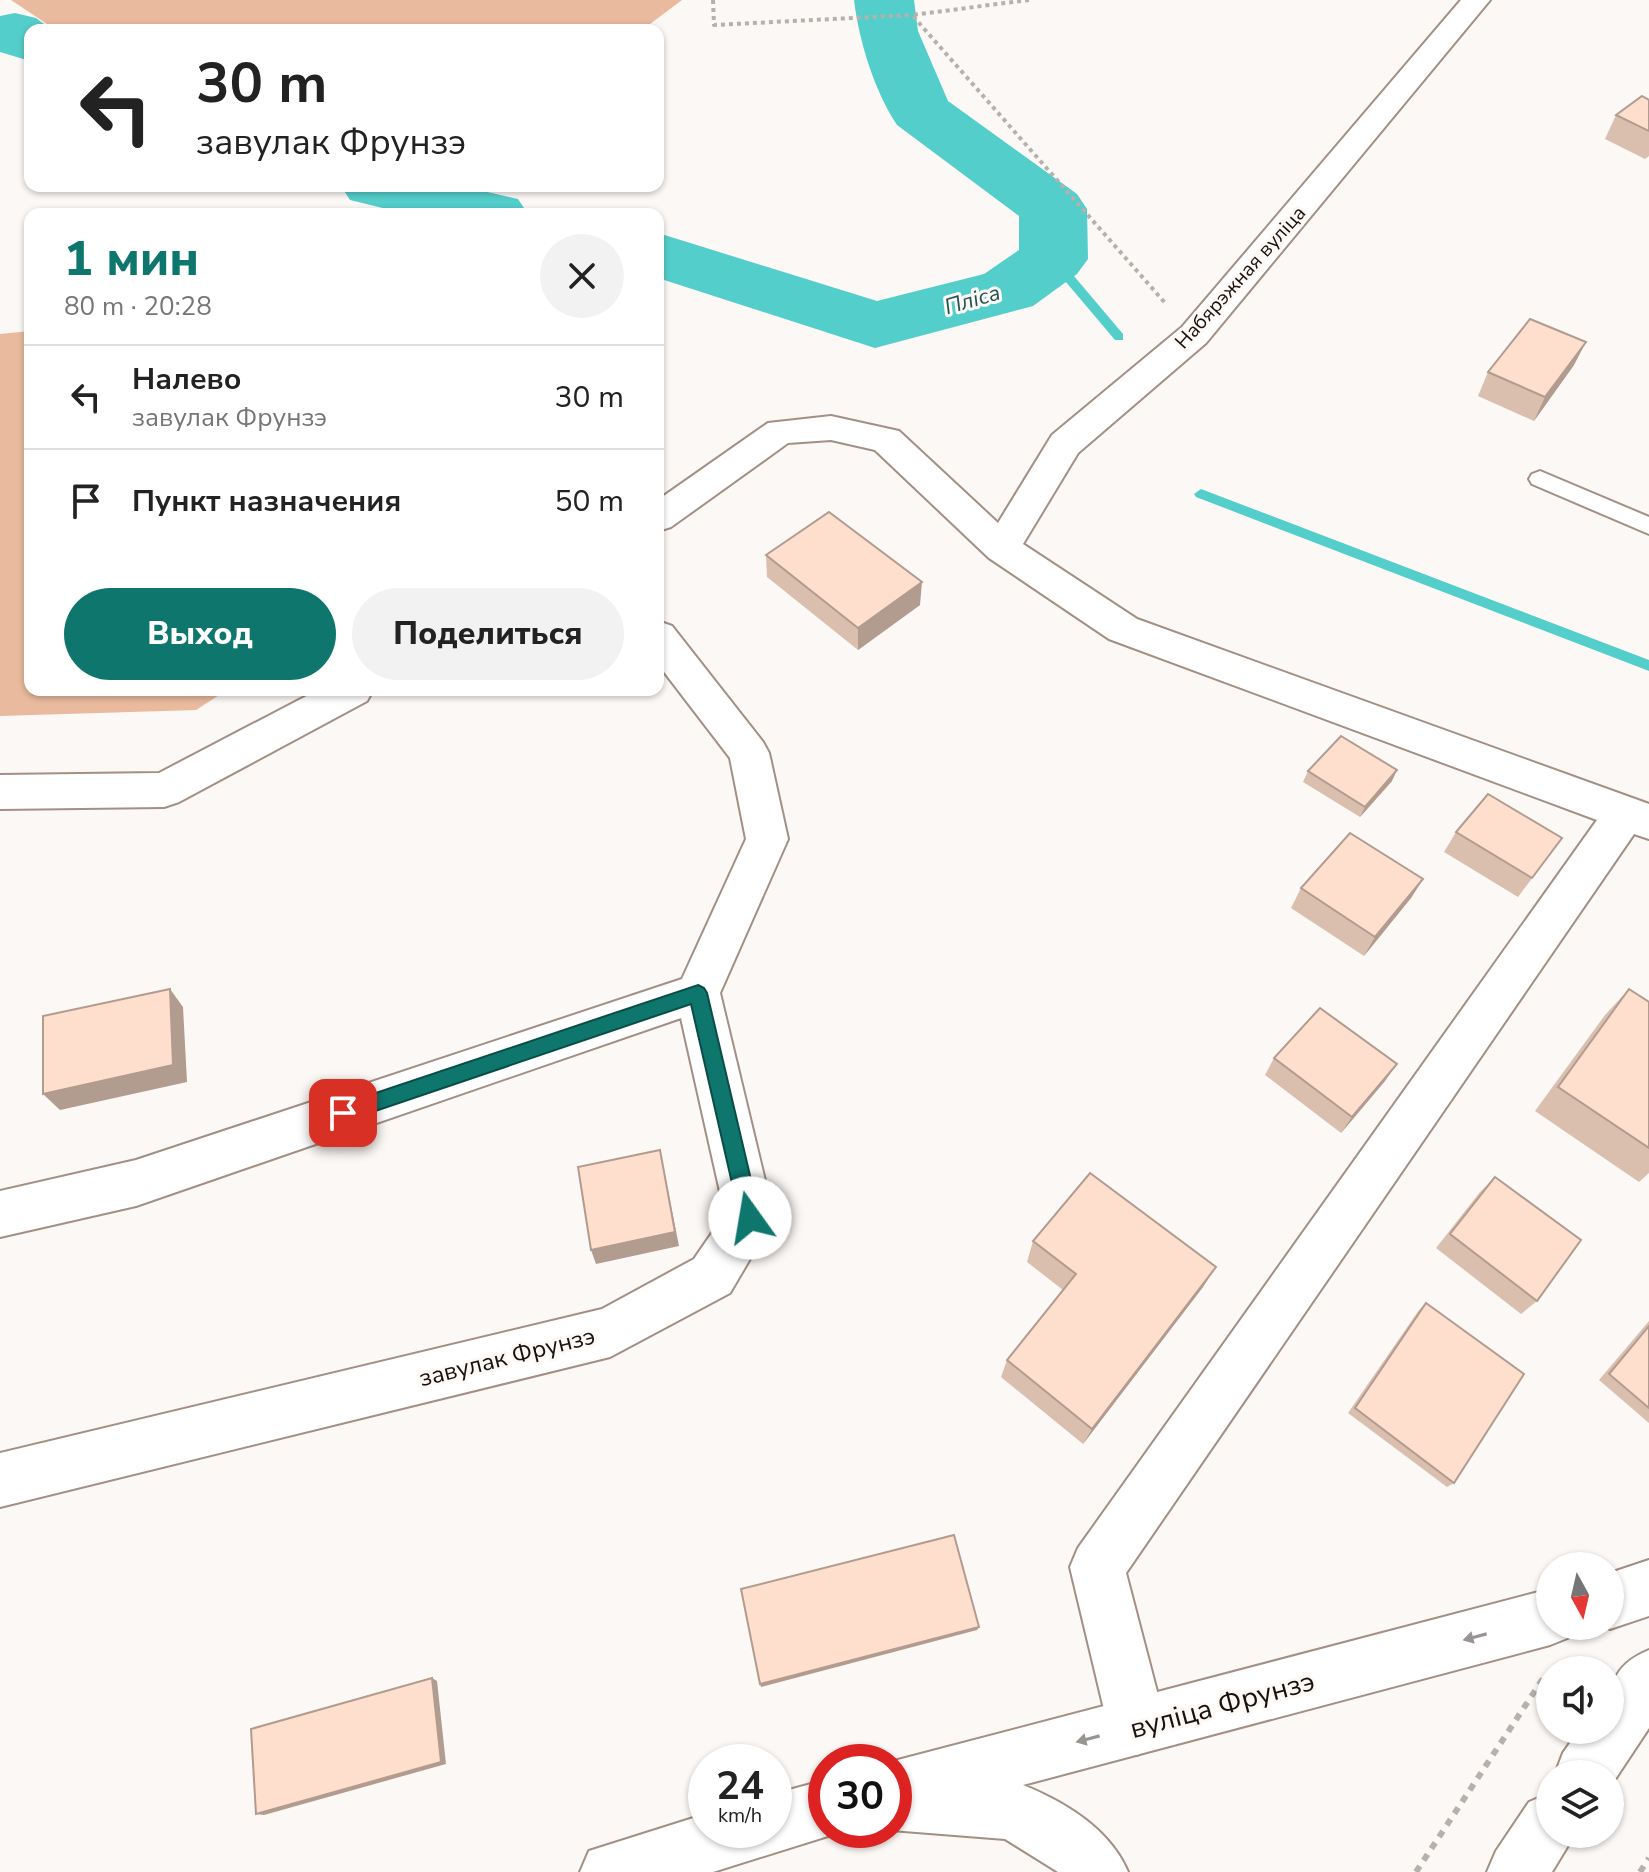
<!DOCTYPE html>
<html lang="ru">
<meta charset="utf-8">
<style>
:root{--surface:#fff;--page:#f2f2f2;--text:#222;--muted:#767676;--line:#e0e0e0;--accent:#0f766e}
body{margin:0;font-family:"Nunito Sans",sans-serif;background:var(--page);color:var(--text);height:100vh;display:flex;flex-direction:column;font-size:30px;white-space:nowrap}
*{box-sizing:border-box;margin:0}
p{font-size:26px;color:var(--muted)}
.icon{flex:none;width:44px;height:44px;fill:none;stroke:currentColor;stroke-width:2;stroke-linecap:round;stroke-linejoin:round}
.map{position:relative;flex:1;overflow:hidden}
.drawer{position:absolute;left:24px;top:208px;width:640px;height:488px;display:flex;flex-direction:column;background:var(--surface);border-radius:16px;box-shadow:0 2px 6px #0004}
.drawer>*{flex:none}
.guide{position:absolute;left:24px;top:24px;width:640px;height:168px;border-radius:16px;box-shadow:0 2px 6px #0004;background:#fff;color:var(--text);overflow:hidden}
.needle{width:52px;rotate:172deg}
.tools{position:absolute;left:1536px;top:1552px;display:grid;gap:16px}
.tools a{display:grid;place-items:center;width:88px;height:88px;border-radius:50%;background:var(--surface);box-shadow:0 2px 6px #0004;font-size:40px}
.speed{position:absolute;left:688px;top:1744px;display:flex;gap:16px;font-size:40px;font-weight:700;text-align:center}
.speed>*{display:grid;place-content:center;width:104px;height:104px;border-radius:50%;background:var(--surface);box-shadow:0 2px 6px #0004;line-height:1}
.speed small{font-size:20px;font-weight:400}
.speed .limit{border:12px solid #d22;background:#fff;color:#111}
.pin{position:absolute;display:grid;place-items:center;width:68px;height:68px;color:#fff;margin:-34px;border-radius:16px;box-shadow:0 4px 12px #0006}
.me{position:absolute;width:88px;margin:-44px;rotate:347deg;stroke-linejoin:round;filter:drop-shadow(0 0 6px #0008)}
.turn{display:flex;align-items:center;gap:28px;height:168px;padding:0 40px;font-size:36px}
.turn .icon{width:104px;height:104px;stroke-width:2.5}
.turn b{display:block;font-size:56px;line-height:68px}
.round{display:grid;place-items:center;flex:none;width:84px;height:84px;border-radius:42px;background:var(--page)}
.summary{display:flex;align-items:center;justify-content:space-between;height:136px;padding:0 40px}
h1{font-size:48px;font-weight:800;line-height:60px;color:var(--accent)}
.primary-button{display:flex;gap:16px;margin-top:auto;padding:16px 40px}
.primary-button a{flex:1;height:92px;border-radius:48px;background:var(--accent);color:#fff;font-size:32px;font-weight:800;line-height:92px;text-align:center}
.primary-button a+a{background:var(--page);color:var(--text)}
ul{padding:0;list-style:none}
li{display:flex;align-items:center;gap:24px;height:104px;padding:0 40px;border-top:2px solid var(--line)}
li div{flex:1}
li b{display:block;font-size:30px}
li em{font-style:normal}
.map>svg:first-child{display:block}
.green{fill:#e9ba9e}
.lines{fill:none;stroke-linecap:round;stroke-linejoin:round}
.stream{fill:#54cecb;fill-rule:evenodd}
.river{fill:#54cecb;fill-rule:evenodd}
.service-casing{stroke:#a38f84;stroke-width:4}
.minor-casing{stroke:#a38f84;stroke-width:4}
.tertiary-casing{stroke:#a38f84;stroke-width:4}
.path-far1{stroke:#b6b1ad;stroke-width:4;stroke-dasharray:4 4;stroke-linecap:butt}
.path{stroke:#b6b1ad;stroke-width:6;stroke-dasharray:7 7;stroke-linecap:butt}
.service{fill:#fff;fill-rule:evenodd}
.minor{fill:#fff;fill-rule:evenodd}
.tertiary{fill:#fff;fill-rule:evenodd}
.wall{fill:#dabfaf}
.shaded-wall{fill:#b29b8f}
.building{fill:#fedecc;stroke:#b29b8f;stroke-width:2}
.oneway{fill:#979492}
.route{fill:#0f766e;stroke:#0a4d48;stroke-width:2}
.labels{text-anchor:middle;stroke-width:6;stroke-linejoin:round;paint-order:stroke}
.far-street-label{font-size:20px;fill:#18110d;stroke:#fcf8f5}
.far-water-label{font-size:22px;font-style:italic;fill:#215554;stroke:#fcf8f5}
.street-label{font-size:24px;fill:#18110d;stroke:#fcf8f5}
.near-street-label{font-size:28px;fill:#18110d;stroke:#fcf8f5}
</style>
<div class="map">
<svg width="1649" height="1872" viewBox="0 0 1649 1872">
<rect width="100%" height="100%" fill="#fcf8f5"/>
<path class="green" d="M11,0H682L642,30H56Z
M30,331V690H227L196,710L0,716V334Z"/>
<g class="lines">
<path class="stream" d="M1053,255L1057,256L1123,334V340H1115L1049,262L1047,259Z
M1201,489L1649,660V671L1196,497L1194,494Z"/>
<path class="river" d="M854,0H914L918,31L948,101L1077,194L1087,209L1088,259L1077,274L1033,306L875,348L658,278V233L877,301L984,274L1019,250V216L897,125C874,90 859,41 854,0Z
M15,13L36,18L52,30H30V61L0,52V16Z
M341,186H462L518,199L528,214H407L350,200Z"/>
<defs>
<path id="service" d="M1540,471L1649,517V534L1532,484L1529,479L1532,474Z"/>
<path id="minor" d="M1461,0H1490L1206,343L1078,453L1023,544L1137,619L1649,804V839L1634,834L1126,1573L1166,1726L1157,1746L1137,1755L1117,1746L1108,1726L1070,1567L1078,1548L1597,820L1109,639L989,558L875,450L831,440L788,443L671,527L658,531V500L768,423L831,416L899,431L998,523L1052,435L1182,327Z
M658,621L672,626L763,742L769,753L788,839L720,993L774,1218L730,1293L610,1357L0,1507V1453L602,1309L694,1259L725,1214L681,1018L136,1206L0,1237V1191L136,1160L682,979L746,839L730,758L658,664Z
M318,690H373L367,701L179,802L164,807L0,809V775L159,773Z
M1649,1650V1728L1610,1787V1774H1555L1563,1753L1579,1730H1610C1610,1690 1608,1667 1649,1650Z
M1550,1793V1834H1575L1552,1872H1487L1496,1851L1529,1802Z"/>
<path id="tertiary" d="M1649,1560V1616L1610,1629L1603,1626H1610V1573Z
M1550,1589V1626H1574L1570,1637L1550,1645L1023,1785C1065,1802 1110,1829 1128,1872H1058L1005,1839L891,1830H894V1762H891L894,1761Z
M826,1780V1830H847L713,1872H580L589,1851L706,1814V1830H774V1794Z"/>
</defs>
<use href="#service" class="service-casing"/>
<use href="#minor" class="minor-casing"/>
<use href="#tertiary" class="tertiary-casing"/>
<path class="path-far1" d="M713,0L714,25L912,15
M1029,0L912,15L1166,304"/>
<path class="path" d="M1416,1872L1546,1674
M1640,1872L1649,1858"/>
<use href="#service" class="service"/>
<use href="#minor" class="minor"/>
<use href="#tertiary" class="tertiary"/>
</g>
<path class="wall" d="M1649,100V156L1645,159L1605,139L1616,115Z
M1574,365L1534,421L1478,396L1488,372Z
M766,555L920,605L858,650L767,577Z
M1308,771L1392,781L1360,817L1303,782Z
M1456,832L1562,838L1518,897L1444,852Z
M1423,879L1411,898L1364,956L1291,908L1301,888Z
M1629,989L1649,1002V1173L1639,1182L1535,1111L1605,1015Z
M1274,1058L1385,1081L1341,1133L1265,1075Z
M1495,1177L1537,1301L1521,1314L1436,1248L1480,1192Z
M1033,1241L1203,1287L1083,1444L1001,1377L1007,1360L1063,1290L1027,1262Z
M1426,1303L1454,1483L1447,1487L1348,1413L1419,1310Z
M1649,1321V1423L1599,1380Z"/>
<path class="shaded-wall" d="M1586,342L1574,365L1534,421L1545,397Z
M922,582L920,605L858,650V628Z
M1397,770L1392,781L1360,817L1365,807Z
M1423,879L1411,898L1364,956L1375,937Z
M170,989L183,1007L187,1082L60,1110L43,1094Z
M1397,1064L1385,1081L1341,1133L1352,1117Z
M663,1165L679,1246L596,1264L591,1250Z
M1216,1267L1203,1287L1083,1444L1092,1429Z
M979,1627L977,1630L761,1687L760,1684Z
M432,1678L437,1681L446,1764L264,1815L256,1814Z"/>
<path class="building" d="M1642,96L1649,100V131L1616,115Z
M1530,319L1586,342L1545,397L1488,372Z
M829,512L922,582L858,628L766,555Z
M1341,736L1397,770L1365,807L1308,771Z
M1488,794L1562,838L1532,878L1456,832Z
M1350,833L1423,879L1375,937L1301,888Z
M170,989L173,1065L43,1094V1016Z
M1629,989L1649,1002V1148L1558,1087Z
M1320,1008L1397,1064L1352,1117L1274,1058Z
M660,1150L675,1232L591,1250L578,1167Z
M1090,1173L1216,1267L1092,1429L1007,1360L1076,1274L1033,1241Z
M1495,1177L1581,1240L1537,1301L1450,1234Z
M1426,1303L1524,1374L1454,1483L1355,1408Z
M1649,1326V1408L1609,1374Z
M954,1535L979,1627L760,1684L741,1589Z
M432,1678L441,1762L256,1814L251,1729Z"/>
<defs><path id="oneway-solid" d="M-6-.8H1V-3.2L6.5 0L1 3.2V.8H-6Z" transform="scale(2)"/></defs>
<g class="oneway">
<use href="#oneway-solid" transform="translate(1475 1637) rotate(165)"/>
<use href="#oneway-solid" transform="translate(1088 1739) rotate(165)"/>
</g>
<path class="route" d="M698,985L704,988L707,993L760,1218L757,1225L750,1228L743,1225L740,1218L691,1004L343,1122L336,1120L333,1113L336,1107L343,1104Z"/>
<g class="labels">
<g class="far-street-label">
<text transform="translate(1240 277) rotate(-48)" y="7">Набярэжная вуліца</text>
</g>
<g class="far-water-label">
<text transform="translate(972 299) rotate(-16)" y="8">Пліса</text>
</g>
<g class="street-label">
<text transform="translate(507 1357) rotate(-14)" y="8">завулак Фрунзэ</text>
</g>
<g class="near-street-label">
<text transform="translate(1222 1704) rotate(-15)" y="10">вуліца Фрунзэ</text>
</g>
</g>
</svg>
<div class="tools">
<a><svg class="needle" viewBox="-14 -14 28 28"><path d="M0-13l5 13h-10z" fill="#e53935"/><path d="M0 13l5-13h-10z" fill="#767676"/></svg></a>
<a><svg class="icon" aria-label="sound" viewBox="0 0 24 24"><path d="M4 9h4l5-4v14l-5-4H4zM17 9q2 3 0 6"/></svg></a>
<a><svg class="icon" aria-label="layers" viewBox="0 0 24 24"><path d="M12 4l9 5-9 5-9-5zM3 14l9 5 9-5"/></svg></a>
</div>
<div class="speed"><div>24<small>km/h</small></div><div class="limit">30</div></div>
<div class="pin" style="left:343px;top:1113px;background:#d93025"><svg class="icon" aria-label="arrive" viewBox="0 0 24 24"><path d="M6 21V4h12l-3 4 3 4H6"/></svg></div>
<svg class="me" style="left:750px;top:1218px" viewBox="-20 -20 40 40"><circle r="19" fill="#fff"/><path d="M0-13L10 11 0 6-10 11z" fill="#0f766e"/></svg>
<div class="guide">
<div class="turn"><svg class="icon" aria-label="left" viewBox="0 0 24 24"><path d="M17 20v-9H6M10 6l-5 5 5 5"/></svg><div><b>30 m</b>завулак Фрунзэ</div></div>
</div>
<section class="drawer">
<div class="summary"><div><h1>1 мин</h1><p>80 m · 20:28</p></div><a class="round"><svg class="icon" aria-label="close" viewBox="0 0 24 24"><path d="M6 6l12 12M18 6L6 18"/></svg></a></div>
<ul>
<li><svg class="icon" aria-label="left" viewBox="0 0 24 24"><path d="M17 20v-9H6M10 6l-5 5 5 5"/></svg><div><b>Налево</b><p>завулак Фрунзэ</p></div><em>30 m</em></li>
<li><svg class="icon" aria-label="arrive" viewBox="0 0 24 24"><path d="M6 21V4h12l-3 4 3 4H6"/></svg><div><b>Пункт назначения</b></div><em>50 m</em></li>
</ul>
<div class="primary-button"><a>Выход</a><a>Поделиться</a></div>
</section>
</div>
